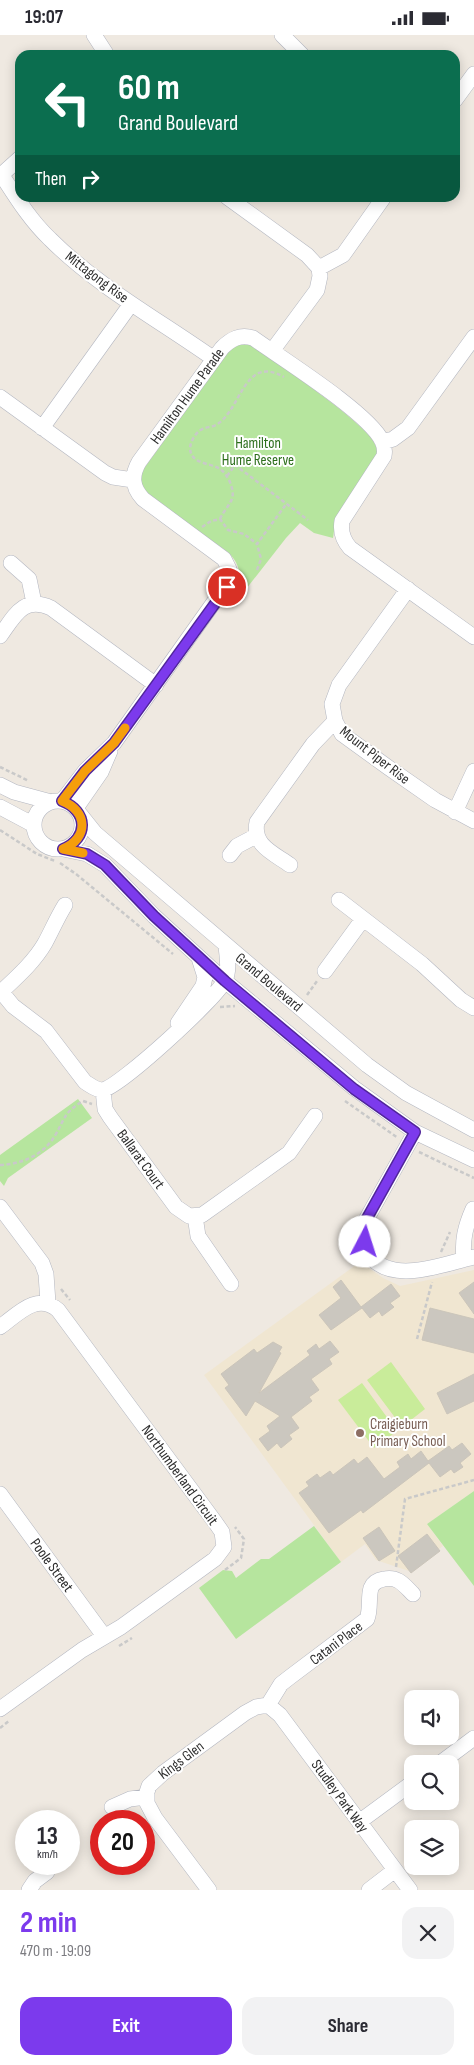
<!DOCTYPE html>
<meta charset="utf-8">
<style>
:root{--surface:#fff;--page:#f2f2f3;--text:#2b2b33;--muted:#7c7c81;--accent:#7c3aed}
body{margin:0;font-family:"Sofia Sans Condensed",sans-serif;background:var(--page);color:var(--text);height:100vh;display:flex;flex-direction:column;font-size:19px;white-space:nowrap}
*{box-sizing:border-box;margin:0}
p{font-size:16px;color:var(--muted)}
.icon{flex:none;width:28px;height:28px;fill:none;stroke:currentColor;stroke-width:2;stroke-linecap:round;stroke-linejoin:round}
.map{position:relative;height:1855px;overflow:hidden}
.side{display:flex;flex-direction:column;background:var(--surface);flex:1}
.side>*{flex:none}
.hud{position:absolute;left:15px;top:15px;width:445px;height:152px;border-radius:15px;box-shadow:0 2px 12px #0003;background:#0b6e4f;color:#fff;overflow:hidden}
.tools{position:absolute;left:404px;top:1655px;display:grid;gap:10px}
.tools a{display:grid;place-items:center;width:55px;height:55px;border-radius:10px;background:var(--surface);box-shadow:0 2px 12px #0003;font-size:25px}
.speed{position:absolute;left:15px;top:1775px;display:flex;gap:10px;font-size:25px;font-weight:700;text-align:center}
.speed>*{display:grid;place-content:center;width:65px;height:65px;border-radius:50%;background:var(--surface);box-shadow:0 2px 12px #0003;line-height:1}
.speed small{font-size:12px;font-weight:400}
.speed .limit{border:8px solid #d22;background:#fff;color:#111}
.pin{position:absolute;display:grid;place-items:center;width:42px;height:42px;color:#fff;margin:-21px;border:2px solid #fff;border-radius:50%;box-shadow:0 1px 5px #0007}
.me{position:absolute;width:55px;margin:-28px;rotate:5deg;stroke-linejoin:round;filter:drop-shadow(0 0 4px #0008)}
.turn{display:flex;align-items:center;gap:18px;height:105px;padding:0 20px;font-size:22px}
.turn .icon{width:65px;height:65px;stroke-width:2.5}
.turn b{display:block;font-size:35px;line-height:42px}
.then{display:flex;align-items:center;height:48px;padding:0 20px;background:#0003;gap:10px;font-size:19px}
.round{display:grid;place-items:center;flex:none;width:52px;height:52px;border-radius:15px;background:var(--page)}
.overview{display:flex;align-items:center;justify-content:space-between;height:85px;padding:0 20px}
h1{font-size:30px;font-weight:700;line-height:38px;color:var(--accent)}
.cta{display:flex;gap:10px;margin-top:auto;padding:10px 20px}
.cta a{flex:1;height:58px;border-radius:15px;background:var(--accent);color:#fff;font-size:20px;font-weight:700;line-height:58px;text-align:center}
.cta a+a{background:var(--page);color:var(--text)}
.status{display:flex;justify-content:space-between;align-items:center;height:35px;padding:0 25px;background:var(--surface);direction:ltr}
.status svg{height:14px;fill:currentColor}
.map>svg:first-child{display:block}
.education{fill:#f0e6d1}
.green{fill:#b6e59e}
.pitch{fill:#c9ec9a}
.building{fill:#cbc7bf;stroke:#cbc5ba}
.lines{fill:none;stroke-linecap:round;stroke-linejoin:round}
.minor-casing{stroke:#b4b7c1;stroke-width:16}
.path{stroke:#c9c9c9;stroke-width:2.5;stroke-dasharray:4 2.5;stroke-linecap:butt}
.minor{stroke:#fff;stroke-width:15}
.route-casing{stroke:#51269a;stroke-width:12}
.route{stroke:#7c3aed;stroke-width:9}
.slow{stroke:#f59e0b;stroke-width:9}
.education-dot{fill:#8d6e63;stroke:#fff;stroke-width:2}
.labels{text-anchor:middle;stroke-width:4;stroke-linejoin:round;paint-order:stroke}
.street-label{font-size:15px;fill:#2e2e2e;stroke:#fff}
.park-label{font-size:15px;fill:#2c6e1b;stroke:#fff}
.education-label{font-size:15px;fill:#785e54;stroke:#fff;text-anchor:start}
</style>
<div class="status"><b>19:07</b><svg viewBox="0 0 49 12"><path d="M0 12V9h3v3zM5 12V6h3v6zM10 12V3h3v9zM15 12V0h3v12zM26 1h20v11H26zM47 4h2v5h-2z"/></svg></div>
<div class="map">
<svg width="474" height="1855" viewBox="0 0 474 1855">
<rect width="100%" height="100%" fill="#efe9e1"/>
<path class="education" d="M360,1227L383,1243L400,1251L474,1235V1456L427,1489L443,1511L409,1536L376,1525L365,1509L341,1527L204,1340Z"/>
<path class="green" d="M247,308L254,312C275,327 371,391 376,411C378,416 377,421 374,426L336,482L333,503L314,498L300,488L286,503L243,558L236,552C242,538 239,529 229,518L145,458L141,452L140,439L229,315L235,310Z
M78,1064L92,1083L8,1143L4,1151L0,1146V1120Z
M474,1456V1551L427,1489Z
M314,1491L341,1527L236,1604L199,1553L223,1535L232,1536L236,1543L261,1524H269Z"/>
<path class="pitch" d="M391,1327L425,1374L402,1392L367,1345Z
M362,1348L397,1396L374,1413L338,1365Z"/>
<path class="building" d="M341,1245L361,1272L391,1249L400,1261L390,1268L394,1272L382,1281L379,1276L370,1283L362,1273L331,1295L319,1280L341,1263L333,1252Z
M474,1247V1279L459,1258Z
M430,1273L474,1284V1318L422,1305Z
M330,1306L339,1317L329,1324L332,1329L311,1344L319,1355L309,1362L312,1366L291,1382L299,1393L289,1400L292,1404L281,1413L277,1408L268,1416L259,1404L270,1396L267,1391L280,1381L255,1366L246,1381L225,1353L229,1350L221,1339L254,1314L257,1318L273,1307L282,1312L279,1317L281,1318L259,1358L310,1320L307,1316L316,1309L319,1314Z
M474,1339V1366L447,1379L437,1358Z
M462,1408L471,1419L460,1428L463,1432L454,1438L451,1434L440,1442L429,1428L363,1478L361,1475L329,1498L299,1458L309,1451L306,1447L317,1439L320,1443L330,1436L333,1440L354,1424L358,1429L367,1422L384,1444L400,1432L397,1427L408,1419L411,1424L421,1416L428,1426L449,1411L452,1415Z
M379,1492L395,1516L379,1526L363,1503Z
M427,1499L440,1516L411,1538L398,1521Z"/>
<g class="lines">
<defs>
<path id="minor" d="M94,0L107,20
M282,0L302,20
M455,65L474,39
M1,139C16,162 30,185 50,204C98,252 159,285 214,324
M0,141L20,123
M227,162L307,220L319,233L320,241L317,255L272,316
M319,233L343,220L384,162
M0,362L105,438L113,442L133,445
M42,393L131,269
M383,407L393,404L408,393L474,302
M11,528L29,544L34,568
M408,554L339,650L332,669L335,686L342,699L389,733L435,765L474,786
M0,601C14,582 23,560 51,573L156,650
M0,750L14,757L51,767
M34 790a24 24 0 1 1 48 0a24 24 0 1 1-48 0Z
M62,766L85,736L114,708L229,546V534L224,524L143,464C132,452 131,441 139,427L222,313C231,304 240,299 253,303C281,323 369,378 382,406C384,410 385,416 384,421L342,486C340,497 343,505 350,513L474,602
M0,772L34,790
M76,773L101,737L110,716
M455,777L474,736
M79,778L95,798L367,1030L406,1058L474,1095
M63,814L87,819L105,830L154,881L225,946L354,1053L415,1097L474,1125
M230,820L237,811L256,801
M290,830C273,818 252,810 257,787L313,709L335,686
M339,865L422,929L461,965L474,973
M325,936L363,884
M0,955L13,971L46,996L85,1047C90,1050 96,1055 102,1055C119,1053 219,961 225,945C230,935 227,922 226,911
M1,957C17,942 34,927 45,908C52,895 57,883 65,870
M178,988L203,951L205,942L199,923
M103,1055L105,1074L110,1082L176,1172L189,1181L202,1180L289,1118L315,1081
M415,1097L366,1185C363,1197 363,1212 371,1222C394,1250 446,1228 474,1222
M0,1172L42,1228L46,1239L48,1268
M195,1181L198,1201L231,1249
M464,1224C462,1206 465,1192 473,1174
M0,1292C18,1279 37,1257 58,1275L215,1487L222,1497L224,1512L215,1524L121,1592L82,1615L0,1674
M0,1459L104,1601
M268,1670L280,1680L410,1855
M268,1670L281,1649L290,1642L367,1584C371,1574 368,1563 371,1553C373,1548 378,1545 384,1544C398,1541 404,1550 413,1559
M439,1729L474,1703
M112,1772L130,1764L146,1762
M359,1787L412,1748
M29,1855L35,1846L47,1837
M209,1855L155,1783L147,1768V1757L149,1751L163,1738L245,1678L256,1672L268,1670
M369,1855L395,1835"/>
</defs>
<use href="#minor" class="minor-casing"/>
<path class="path" d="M227,441L235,430L308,485
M220,484C223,477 229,471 232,464C235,455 228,439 220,434C209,427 192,430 190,414C190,406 197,395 205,393C208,392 212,392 216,390C242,375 243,319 284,342
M202,492L211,486L220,484L228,495L244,499L257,509L287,468
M257,535L261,524L257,509
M0,732L29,746
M0,795L37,819L55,826
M60,828L76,839L173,919
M307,960L317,946
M220,972L235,971
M345,1066L398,1103
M419,1117L474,1143
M0,1130C22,1129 44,1120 56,1099C66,1081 64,1078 83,1066L92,1069
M441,1217L450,1197
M61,1254L70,1265
M417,1304L432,1247
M396,1532L405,1464L474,1445
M225,1535L241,1523L244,1504L235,1492
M119,1611L132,1603
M0,1693L10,1685"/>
<use href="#minor" class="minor"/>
</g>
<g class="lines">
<defs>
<path id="route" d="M227,552L114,708L85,736L62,766C88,776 89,803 63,814L87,819L105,830L154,881L225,946L354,1054L415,1097L366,1185L364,1194L365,1207"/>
</defs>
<use href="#route" class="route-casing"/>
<use href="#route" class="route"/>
<path class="slow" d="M83,818L63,814C89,803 88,776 62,766L85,736L114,708L125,693"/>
</g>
<circle class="education-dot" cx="360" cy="1398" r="5"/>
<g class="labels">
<g class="street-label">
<text transform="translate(97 242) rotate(37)" y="5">Mittagong Rise</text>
<text transform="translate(187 361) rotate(-54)" y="5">Hamilton Hume Parade</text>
<text transform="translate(375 720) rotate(38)" y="5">Mount Piper Rise</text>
<text transform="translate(269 947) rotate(40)" y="5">Grand Boulevard</text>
<text transform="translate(141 1124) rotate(54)" y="5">Ballarat Court</text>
<text transform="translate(180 1440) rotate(54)" y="5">Northumberland Circuit</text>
<text transform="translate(52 1530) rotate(54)" y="5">Poole Street</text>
<text transform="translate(336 1608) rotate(-37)" y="5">Catani Place</text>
<text transform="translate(181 1725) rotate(-37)" y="5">Kings Glen</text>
<text transform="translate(340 1761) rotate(54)" y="5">Studley Park Way</text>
</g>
<g class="park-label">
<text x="258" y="413">Hamilton<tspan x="258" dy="17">Hume Reserve</tspan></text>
</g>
<g class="education-label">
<text x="370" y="1394">Craigieburn<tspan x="370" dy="17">Primary School</tspan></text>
</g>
</g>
</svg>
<div class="tools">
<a><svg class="icon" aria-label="sound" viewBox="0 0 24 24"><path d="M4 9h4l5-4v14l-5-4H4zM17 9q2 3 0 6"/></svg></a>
<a><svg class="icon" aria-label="search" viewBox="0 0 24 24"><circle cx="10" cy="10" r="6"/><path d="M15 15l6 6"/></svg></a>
<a><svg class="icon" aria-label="layers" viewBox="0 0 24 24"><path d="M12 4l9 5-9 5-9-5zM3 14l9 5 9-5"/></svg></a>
</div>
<div class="speed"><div>13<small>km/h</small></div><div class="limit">20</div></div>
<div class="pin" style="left:227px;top:552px;background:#d93025"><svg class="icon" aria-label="arrive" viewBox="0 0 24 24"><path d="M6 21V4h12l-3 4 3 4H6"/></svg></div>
<svg class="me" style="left:365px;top:1207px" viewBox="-20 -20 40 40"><circle r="19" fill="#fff"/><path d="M0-13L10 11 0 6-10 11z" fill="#7c3aed"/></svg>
<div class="hud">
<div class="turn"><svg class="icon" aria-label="left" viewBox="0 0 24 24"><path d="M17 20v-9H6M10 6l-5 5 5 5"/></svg><div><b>60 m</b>Grand Boulevard</div></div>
<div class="then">Then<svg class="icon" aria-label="right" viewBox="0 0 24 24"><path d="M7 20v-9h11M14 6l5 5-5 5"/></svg></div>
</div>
</div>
<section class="side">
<div class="overview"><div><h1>2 min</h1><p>470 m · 19:09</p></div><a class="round"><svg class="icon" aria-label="close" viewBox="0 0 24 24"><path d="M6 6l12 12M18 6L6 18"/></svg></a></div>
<div class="cta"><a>Exit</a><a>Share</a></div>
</section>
